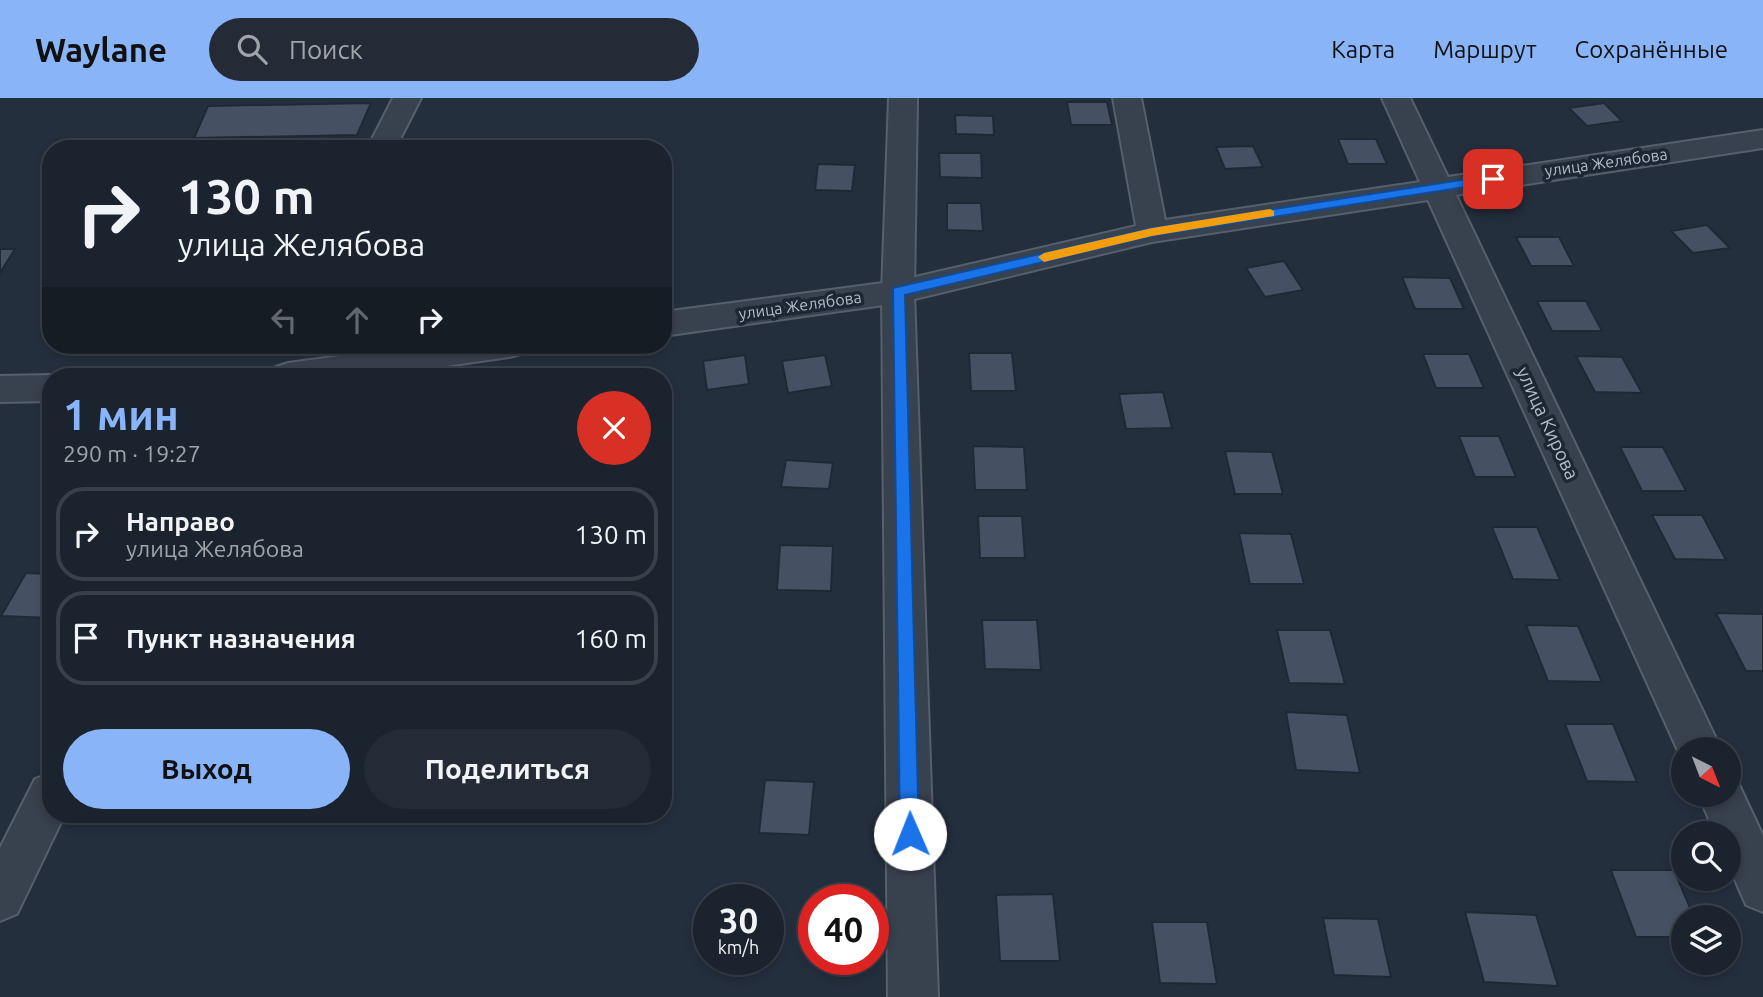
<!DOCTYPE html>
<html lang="ru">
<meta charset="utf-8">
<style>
:root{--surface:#1b232e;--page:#242b36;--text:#f1f3f6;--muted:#a0a4aa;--line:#39404a;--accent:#8ab4f8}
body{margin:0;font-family:Ubuntu,sans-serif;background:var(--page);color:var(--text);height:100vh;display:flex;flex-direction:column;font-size:26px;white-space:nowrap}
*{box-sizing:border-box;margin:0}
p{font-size:23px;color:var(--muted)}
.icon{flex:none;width:38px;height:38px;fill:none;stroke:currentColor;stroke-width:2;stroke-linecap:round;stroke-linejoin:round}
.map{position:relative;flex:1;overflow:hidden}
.side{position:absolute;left:42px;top:270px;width:630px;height:455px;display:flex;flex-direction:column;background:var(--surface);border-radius:28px;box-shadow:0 4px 10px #0003,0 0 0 2px var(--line)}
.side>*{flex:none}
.banner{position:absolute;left:42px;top:42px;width:630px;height:214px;border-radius:28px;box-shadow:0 4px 10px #0003,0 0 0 2px var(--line);background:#1b232e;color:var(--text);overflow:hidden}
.needle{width:46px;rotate:138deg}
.controls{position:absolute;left:1671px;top:639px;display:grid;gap:14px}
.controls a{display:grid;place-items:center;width:70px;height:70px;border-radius:50%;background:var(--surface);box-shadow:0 4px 10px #0003,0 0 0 2px var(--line);font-size:35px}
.speed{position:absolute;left:693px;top:786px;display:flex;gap:14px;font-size:35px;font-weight:700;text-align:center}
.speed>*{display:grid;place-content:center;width:91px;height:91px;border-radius:50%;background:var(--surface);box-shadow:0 4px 10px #0003,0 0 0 2px var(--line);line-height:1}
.speed small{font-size:18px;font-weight:400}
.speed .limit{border:10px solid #d22;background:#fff;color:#111}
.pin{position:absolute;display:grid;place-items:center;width:60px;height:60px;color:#fff;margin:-30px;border-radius:14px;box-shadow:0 4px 10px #0006}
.me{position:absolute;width:77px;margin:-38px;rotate:359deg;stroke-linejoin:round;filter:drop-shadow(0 0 5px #0008)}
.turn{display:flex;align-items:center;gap:24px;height:147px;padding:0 21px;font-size:32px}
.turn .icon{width:91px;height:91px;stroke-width:2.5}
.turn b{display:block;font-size:49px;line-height:60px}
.lanes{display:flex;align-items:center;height:66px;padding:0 21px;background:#0003;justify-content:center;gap:35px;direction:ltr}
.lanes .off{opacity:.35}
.round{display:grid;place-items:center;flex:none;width:74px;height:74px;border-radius:37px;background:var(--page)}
.head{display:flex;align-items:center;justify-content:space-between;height:119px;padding:0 21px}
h1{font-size:42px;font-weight:700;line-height:52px;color:var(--accent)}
.action{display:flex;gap:14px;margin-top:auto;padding:14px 21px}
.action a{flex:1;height:80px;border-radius:42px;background:var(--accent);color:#111;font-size:28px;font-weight:700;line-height:80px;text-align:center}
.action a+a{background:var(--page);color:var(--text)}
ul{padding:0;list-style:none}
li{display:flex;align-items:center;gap:21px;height:94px;margin:0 14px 10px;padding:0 7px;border:4px solid var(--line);border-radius:28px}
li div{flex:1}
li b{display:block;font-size:26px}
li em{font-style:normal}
header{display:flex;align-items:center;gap:42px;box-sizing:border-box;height:98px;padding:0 35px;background:var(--accent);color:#111}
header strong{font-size:33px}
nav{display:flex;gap:38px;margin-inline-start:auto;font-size:24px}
.search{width:490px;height:63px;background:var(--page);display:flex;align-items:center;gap:18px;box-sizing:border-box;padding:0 24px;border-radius:38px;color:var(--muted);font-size:26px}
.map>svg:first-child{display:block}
.building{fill:#455162;stroke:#1f2835;stroke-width:2}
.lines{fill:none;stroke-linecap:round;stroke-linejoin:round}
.minor-casing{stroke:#565f6c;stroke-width:4}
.tertiary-casing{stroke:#565f6c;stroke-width:4}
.minor{fill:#38414e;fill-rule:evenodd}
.tertiary{fill:#38414e;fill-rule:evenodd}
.route{fill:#1a73e8;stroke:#114b97;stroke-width:2}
.slow{fill:#f59e0b}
.labels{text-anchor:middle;stroke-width:7;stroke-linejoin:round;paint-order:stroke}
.far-street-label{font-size:16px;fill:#b4bcc9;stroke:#1d2633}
.street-label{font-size:19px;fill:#b4bcc9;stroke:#1d2633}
</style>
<header>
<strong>Waylane</strong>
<div class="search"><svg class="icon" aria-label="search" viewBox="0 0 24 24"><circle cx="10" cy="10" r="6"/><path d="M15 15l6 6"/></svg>Поиск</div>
<nav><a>Карта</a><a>Маршрут</a><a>Сохранённые</a></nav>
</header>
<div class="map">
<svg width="1763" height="899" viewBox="0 0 1763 899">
<rect width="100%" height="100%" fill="#242f3e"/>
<path class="building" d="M1067,4H1107L1112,27H1071Z
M371,5L357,37L194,40L208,8Z
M1604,5L1622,23L1587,28L1569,10Z
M955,17L993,18L994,37L956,36Z
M1338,41H1376L1387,66H1348Z
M1253,48L1263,69L1225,71L1216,49Z
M939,55H981L982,80L940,79Z
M818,66L855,67L852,93L815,92Z
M947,105H981L983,133L947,132Z
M1707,127L1730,150L1693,155L1671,133Z
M1516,139H1559L1574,168H1531Z
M0,151H15L0,175Z
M1284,163L1303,192L1265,199L1246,170Z
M1402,179L1450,180L1464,211H1415Z
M1537,203H1586L1602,233H1552Z
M969,255H1012L1016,293H971Z
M1423,256H1469L1484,290H1436Z
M745,257L749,286L707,292L703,263Z
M825,257L832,288L788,295L782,263Z
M1576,258L1622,259L1642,295L1595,294Z
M1163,294L1172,330L1126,331L1119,296Z
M1459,338H1499L1516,379H1475Z
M973,348L1024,349L1027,392H975Z
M1620,349H1663L1686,393H1642Z
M1225,353L1272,354L1283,396H1235Z
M786,362L833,365L829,391L781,389Z
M1652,417H1702L1726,462L1675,461Z
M978,418H1022L1025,460H980Z
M1492,429H1537L1560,482L1513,481Z
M1239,435L1291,436L1304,486H1250Z
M780,447L833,448L831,493L777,492Z
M26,475L51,476V520L1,518Z
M1716,515L1763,516V573H1746Z
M982,522H1037L1041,572L985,571Z
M1526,527L1578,528L1602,584L1548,583Z
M1277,532H1330L1345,586L1289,585Z
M1286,614L1347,617L1360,675L1296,672Z
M1565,626H1613L1637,684L1587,683Z
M765,682L814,684L809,737L759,735Z
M140,716H193L190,722L138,720Z
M1611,772H1674L1694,819H1684V839H1636Z
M1053,796L1060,863H1000L996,797Z
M1465,814L1536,817L1558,888L1484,884Z
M1323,820L1378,821L1391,879L1334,877Z
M1152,824H1207L1217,886L1160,885Z"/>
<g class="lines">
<defs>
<path id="minor" d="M393,0H421L395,51H367Z
M1113,0H1141L1165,122L1420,84L1382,0H1410L1448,79L1763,32V50L1456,97L1721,651H1684V666L1428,102L1152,144L898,205L663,238V214L898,183L1136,128Z
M422,247H526L521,256L509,259L376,278H271L276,269L288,265Z
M51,277L55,278H51V303L0,304V278Z
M51,675V716H65L17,816L0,823V750L35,681Z
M1729,678L1736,680L1763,738V814L1746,807L1729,768V735H1715L1698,696H1729Z"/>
<path id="tertiary" d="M889,0H917L914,194L938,899H888L882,194Z"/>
</defs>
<use href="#minor" class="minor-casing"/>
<use href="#tertiary" class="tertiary-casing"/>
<use href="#minor" class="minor"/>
<use href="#tertiary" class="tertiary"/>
</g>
<path class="route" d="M1493,77L1499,81L1497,84L1152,138L905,197L919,736L917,743L910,746L903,743L900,736L893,190L1152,130Z"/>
<path class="slow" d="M1270,111L1274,113V118L1152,138L1044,164L1038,159L1044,155L1152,130Z"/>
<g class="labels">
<g class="far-street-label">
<text transform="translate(1606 64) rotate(-8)" y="6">улица Желябова</text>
<text transform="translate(800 207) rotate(-8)" y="6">улица Желябова</text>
</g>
<g class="street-label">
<text transform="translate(1548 325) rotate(65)" y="7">улица Кирова</text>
</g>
</g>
</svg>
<div class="controls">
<a><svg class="needle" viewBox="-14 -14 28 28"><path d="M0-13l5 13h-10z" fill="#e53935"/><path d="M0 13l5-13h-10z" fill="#a0a4aa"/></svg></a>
<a><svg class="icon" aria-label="search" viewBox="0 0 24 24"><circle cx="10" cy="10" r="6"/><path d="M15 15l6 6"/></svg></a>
<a><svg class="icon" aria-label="layers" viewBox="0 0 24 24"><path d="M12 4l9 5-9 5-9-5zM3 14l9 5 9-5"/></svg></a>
</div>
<div class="speed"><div>30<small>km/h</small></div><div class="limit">40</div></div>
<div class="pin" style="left:1493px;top:81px;background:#d93025"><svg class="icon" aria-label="arrive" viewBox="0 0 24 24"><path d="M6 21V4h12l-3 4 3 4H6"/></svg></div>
<svg class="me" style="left:910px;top:736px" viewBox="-20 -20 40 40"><circle r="19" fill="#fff"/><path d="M0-13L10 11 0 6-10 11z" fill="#1a73e8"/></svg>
<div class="banner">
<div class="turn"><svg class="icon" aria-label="right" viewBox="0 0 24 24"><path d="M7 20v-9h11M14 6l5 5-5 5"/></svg><div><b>130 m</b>улица Желябова</div></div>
<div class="lanes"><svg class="icon off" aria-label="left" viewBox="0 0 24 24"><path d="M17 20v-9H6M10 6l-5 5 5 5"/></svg><svg class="icon off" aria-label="ahead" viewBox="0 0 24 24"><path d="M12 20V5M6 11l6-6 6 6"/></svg><svg class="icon" aria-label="right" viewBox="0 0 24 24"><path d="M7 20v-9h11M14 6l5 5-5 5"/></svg></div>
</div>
<section class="side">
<div class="head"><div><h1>1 мин</h1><p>290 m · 19:27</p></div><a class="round" style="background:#d93025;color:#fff"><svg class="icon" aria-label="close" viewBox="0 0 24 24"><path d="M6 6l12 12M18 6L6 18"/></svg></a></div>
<ul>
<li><svg class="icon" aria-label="right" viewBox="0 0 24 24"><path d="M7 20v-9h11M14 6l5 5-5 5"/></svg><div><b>Направо</b><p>улица Желябова</p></div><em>130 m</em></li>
<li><svg class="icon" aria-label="arrive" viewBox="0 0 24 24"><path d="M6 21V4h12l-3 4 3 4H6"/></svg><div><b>Пункт назначения</b></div><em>160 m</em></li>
</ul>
<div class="action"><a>Выход</a><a>Поделиться</a></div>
</section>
</div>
